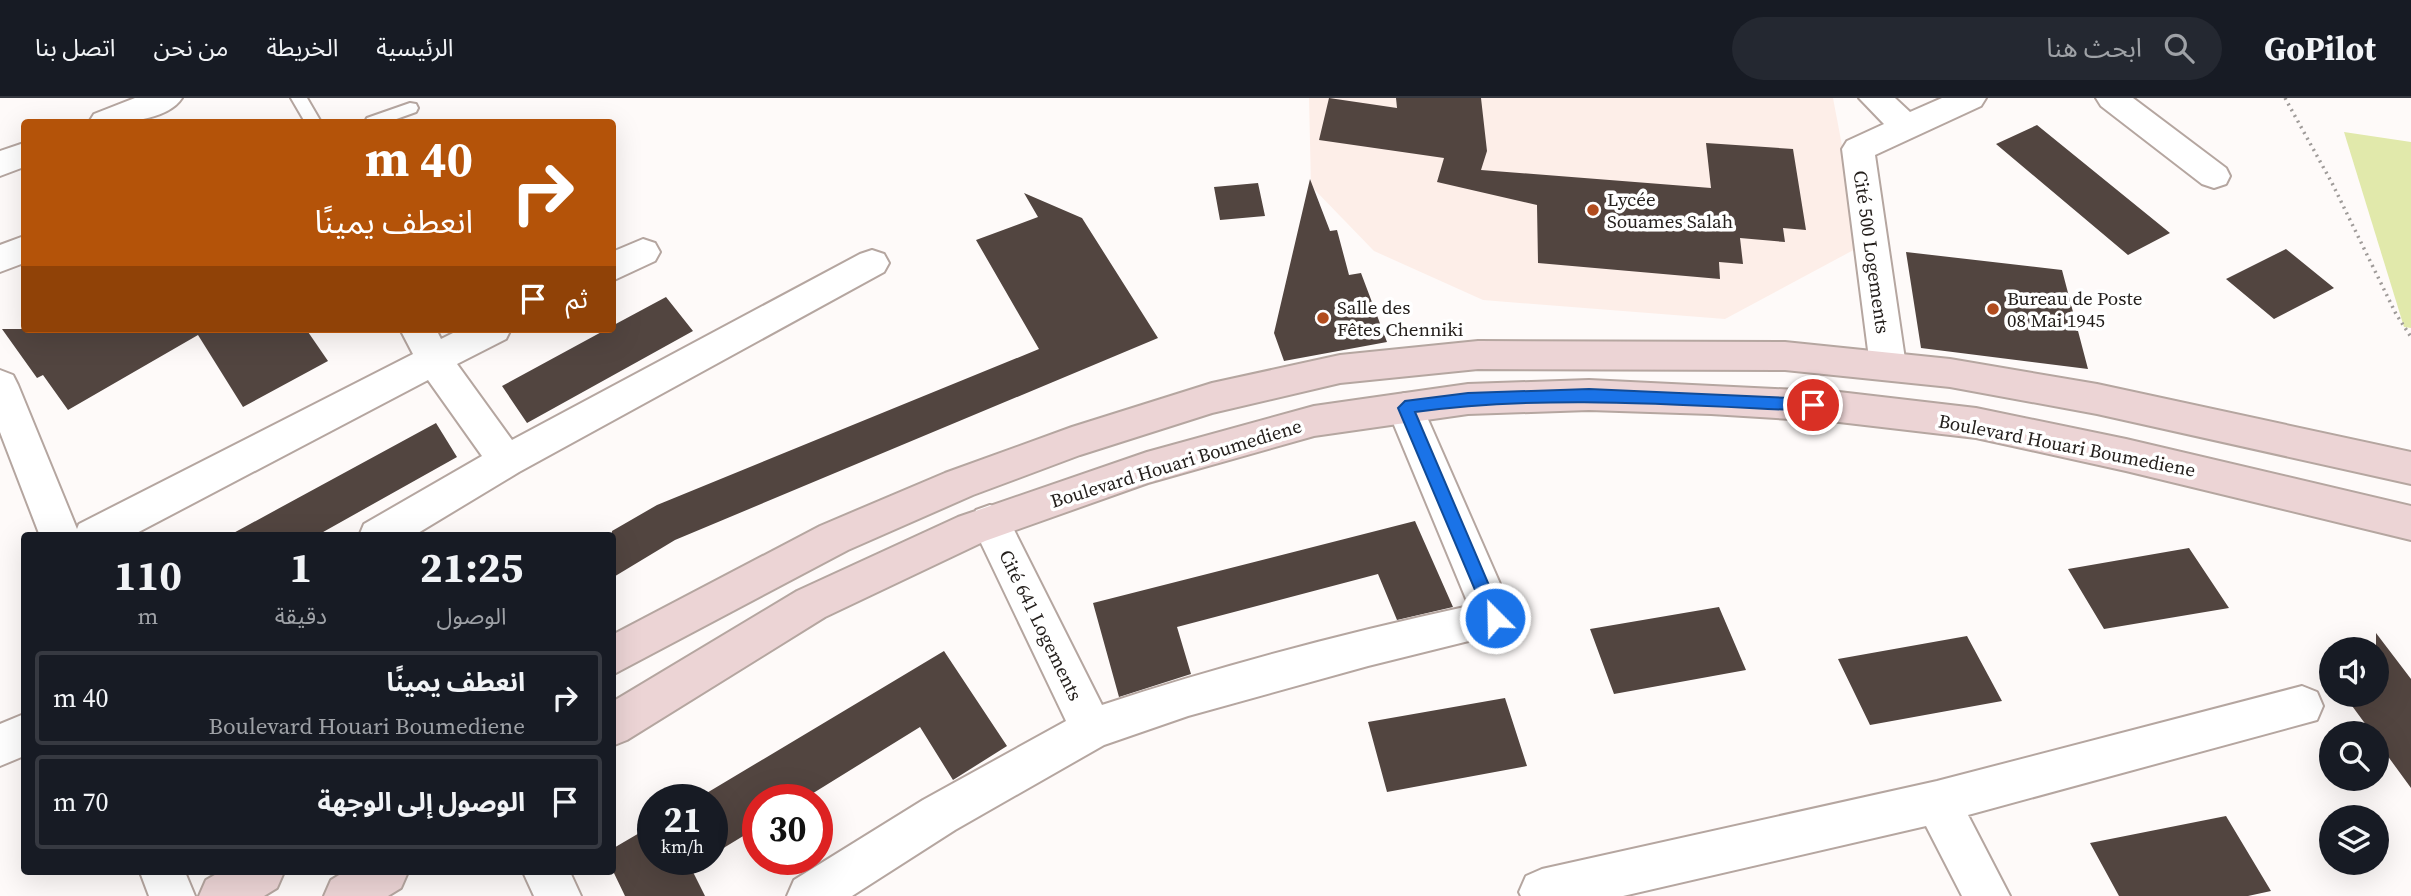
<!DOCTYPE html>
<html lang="ar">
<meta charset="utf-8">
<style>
:root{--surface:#171b24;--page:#242831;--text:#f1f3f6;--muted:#9ea1a6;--line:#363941}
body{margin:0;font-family:"Source Serif 4","Noto Sans Arabic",serif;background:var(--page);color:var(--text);direction:rtl;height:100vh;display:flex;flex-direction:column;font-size:26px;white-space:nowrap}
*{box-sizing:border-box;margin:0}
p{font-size:23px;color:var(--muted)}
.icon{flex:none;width:38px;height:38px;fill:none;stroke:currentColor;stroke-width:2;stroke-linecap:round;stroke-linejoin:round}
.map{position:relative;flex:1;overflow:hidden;direction:ltr}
.details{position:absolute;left:21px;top:434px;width:595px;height:343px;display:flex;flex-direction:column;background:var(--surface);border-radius:7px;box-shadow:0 7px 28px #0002;direction:rtl}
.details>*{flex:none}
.guide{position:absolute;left:21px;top:21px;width:595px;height:214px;border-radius:7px;box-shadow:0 7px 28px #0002;direction:rtl;background:#b45309;color:#fff;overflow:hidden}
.tools{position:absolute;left:2319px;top:539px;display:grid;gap:14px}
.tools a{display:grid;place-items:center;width:70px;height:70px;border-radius:50%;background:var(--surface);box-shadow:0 7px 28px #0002;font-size:35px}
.speed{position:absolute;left:637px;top:686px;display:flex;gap:14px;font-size:35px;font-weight:700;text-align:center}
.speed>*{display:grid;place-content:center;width:91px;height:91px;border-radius:50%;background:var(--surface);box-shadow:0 7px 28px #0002;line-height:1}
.speed small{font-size:18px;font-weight:400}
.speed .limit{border:10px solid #d22;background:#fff;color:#111}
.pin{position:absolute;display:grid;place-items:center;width:60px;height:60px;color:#fff;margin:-30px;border:4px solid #fff;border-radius:50%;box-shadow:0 2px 7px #0007}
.me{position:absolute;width:77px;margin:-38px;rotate:337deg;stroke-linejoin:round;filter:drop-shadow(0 0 5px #0008)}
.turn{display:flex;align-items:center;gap:24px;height:147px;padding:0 28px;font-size:32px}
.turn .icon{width:91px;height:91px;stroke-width:2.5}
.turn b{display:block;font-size:49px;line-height:60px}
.then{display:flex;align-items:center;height:66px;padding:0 28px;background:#0003;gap:14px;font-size:26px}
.eta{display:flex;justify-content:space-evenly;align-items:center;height:119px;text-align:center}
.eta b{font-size:42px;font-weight:700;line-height:49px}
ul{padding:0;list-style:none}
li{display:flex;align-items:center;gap:21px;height:94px;margin:0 14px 10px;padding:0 14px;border:4px solid var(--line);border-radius:7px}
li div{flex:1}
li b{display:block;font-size:26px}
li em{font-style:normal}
header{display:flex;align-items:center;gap:42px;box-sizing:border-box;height:98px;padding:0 35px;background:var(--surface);border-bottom:2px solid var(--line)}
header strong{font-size:33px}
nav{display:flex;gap:38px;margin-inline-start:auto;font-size:24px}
.search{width:490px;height:63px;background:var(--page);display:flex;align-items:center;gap:18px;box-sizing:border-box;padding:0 24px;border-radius:38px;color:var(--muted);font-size:26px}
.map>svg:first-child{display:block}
.built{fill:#fdeee8}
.green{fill:#e1e9ab}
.building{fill:#524540}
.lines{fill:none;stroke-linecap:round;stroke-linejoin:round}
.service-casing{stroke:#b5a6a0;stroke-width:4}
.minor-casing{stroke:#b5a6a0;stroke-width:4}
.secondary-casing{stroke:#b5a6a0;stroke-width:4}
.path{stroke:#9f9b99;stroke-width:3.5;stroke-dasharray:2 4.5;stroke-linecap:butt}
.service{fill:#fff;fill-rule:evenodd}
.minor{fill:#fff;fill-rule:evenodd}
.secondary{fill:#ecd4d5;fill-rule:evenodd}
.route{fill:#1a73e8;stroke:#114b97;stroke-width:2}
.poi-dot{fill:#b14c1e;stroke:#fff;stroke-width:2.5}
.labels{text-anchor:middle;stroke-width:7;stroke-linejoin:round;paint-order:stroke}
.poi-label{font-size:19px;fill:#25201d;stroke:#fff;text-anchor:start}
.street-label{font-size:19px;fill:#25201d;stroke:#fff}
</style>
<header>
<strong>GoPilot</strong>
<div class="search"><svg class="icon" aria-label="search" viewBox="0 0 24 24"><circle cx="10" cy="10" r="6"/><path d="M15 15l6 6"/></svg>ابحث هنا</div>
<nav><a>الرئيسية</a><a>الخريطة</a><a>من نحن</a><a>اتصل بنا</a></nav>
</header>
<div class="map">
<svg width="2411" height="798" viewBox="0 0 2411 798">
<rect width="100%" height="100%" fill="#fefaf9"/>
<path class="built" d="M1309,0H1833L1861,148L1725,221L1483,202L1374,153L1311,88Z"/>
<path class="green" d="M2344,34L2411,44V230L2404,229Z"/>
<path class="building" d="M1329,0L1397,10L1396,0H1481L1487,53L1481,72L1711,90L1706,45L1793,51L1806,132L1783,130L1785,144L1740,140L1743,166L1719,164L1720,181L1538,165L1537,107L1437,84L1444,60L1319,42Z
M2037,27L2170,135L2128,157L1996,46Z
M1310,81L1330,133L1337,132L1349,177L1361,175L1387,244L1284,263L1274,235Z
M1258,85L1265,118L1220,122L1214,89Z
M1024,95L1082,120L1158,240L675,442L612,480V433L657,407L1039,251L976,142L1038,119Z
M2286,151L2334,190L2274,221L2226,181Z
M1906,154L2062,172L2088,271L1921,250Z
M666,199L693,233L527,325L502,288L607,231H612V228Z
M2,231H306L328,263L243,309L198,237L68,312L43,277L37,280Z
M436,325L457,359L316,438H228Z
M1415,423L1453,509L1397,522L1378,476L1177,529L1191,576L1119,599L1093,505Z
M2189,450L2229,510L2104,531L2068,471Z
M1719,509L1746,572L1614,596L1590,531Z
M2376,535L2411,581V690L2376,642V635H2372L2344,597H2376Z
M1967,538L2002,603L1870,627L1838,561Z
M944,553L1007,648L953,682L920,629L802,702H758V729L712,757V702H695Z
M1505,600L1527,668L1387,694L1368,624Z
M2226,718L2271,793L2248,798H2119L2090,745Z
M653,727V761H705L691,770L705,798H625L612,771V751Z"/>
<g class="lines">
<defs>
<path id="service" d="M291,0H307L321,24H305Z
M410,5L416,6L418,10L416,14L388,24H365L367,20Z"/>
<path id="minor" d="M135,0H182C167,24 114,26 89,24L94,16Z
M1859,0H1895L1910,14L1942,0H1986L1981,8L1875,57L1906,268L1901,278L1888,282L1875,278L1870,268L1842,51L1847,43L1884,26Z
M2096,0H2133L2226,70L2230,78L2226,86L2214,90L2202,86L2101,8Z
M24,45V69L0,78V53Z
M24,138V165L0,174V147Z
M643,141L655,145L660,154L655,163L612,183V154Z
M872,152L884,156L889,165L884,174L519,374L413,438H359L364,426L482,358L428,282L131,438H40L0,334V272L13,277L18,287L77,431L79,426L413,256L400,231H436L441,241L461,231H511L506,241L457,266L512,342L860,156Z
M1405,295L1418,299L1423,310L1515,520L1509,533L1368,568L1188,618L1104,647L955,732L852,798H787L794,782L923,702L1066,623L971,424L976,412L990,407L1004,412L1102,607C1223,567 1345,535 1469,508L1387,310L1392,299Z
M2302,588L2317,594L2323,608L2317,622L1968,717L2010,798H1962L1926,728L1623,798H1521L1519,794L1526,778L1542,771L1937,683Z
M24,616V658L0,668V626Z
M140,774H185L195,798H149Z
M523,774H570L581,798H534Z"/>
<path id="secondary" d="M1478,243L1785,244L1950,261L2097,286L2411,354V386L2097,316L1950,289L1785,272L1478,271L1340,285L1212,315L1080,357L973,397L848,452L612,577V537L820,428L945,375L1072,329L1212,285L1340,257Z
M1589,282L1839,294L1976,310L2126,341L2411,408V442L2126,373L1976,340L1839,324L1711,316L1589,312L1468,316L1314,338L1148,385L985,443L825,519L627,642L612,648V604L797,493L958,419L1147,354L1314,308L1468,286Z
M220,774H284L277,790L264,798H199L206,782Z
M344,774H408L401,790L388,798H324L331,782Z"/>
</defs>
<use href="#service" class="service-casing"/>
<use href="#minor" class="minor-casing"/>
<use href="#secondary" class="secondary-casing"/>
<path class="path" d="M2285,0L2332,85L2396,216L2411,239"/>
<use href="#service" class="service"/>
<use href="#minor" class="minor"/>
<use href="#secondary" class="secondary"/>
</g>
<path class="route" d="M1589,291L1813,301L1821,307L1813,313C1680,307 1547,296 1415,314L1503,520L1501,525L1495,528L1489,525L1398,310L1405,303L1468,295Z"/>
<g class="poi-dot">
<circle cx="1593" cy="112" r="7"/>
<circle cx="1993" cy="211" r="7"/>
<circle cx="1323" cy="220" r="7"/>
</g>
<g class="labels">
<g class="poi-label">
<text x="1607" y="108">Lycée<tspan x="1607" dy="22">Souames Salah</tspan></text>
<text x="2007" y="207">Bureau de Poste<tspan x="2007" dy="22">08 Mai 1945</tspan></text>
<text x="1337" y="216">Salle des<tspan x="1337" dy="22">Fêtes Chenniki</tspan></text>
</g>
<g class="street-label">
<text transform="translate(1872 154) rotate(82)" y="7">Cité 500 Logements</text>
<text transform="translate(2067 347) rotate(11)" y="7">Boulevard Houari Boumediene</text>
<text transform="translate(1176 365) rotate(-17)" y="7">Boulevard Houari Boumediene</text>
<text transform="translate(1041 527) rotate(64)" y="7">Cité 641 Logements</text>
</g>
</g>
</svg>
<div class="tools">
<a><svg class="icon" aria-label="sound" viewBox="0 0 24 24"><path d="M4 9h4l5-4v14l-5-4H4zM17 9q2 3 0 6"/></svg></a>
<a><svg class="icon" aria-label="search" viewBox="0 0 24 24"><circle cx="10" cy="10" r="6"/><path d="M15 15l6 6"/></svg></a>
<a><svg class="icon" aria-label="layers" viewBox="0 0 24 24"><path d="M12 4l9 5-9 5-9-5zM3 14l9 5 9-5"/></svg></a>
</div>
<div class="speed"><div>21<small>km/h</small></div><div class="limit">30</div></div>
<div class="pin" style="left:1813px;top:307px;background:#d93025"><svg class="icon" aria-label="arrive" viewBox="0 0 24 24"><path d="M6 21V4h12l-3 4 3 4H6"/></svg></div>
<svg class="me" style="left:1495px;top:520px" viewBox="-20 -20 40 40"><circle r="17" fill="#1a73e8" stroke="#fff" stroke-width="3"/><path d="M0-11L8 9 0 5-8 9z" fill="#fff"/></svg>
<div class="guide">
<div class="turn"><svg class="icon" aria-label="right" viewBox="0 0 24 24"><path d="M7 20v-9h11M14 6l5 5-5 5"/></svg><div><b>40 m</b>انعطف يمينًا</div></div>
<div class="then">ثم<svg class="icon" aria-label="arrive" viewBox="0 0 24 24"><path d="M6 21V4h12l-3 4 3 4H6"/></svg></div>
</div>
<section class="details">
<div class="eta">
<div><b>21:25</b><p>الوصول</p></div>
<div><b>1</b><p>دقيقة</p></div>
<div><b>110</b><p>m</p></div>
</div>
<ul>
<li><svg class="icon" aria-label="right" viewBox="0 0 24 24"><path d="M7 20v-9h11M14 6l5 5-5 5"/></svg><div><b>انعطف يمينًا</b><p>Boulevard Houari Boumediene</p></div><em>40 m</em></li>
<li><svg class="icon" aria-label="arrive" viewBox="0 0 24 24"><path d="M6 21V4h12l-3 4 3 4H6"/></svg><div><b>الوصول إلى الوجهة</b></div><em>70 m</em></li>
</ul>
</section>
</div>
